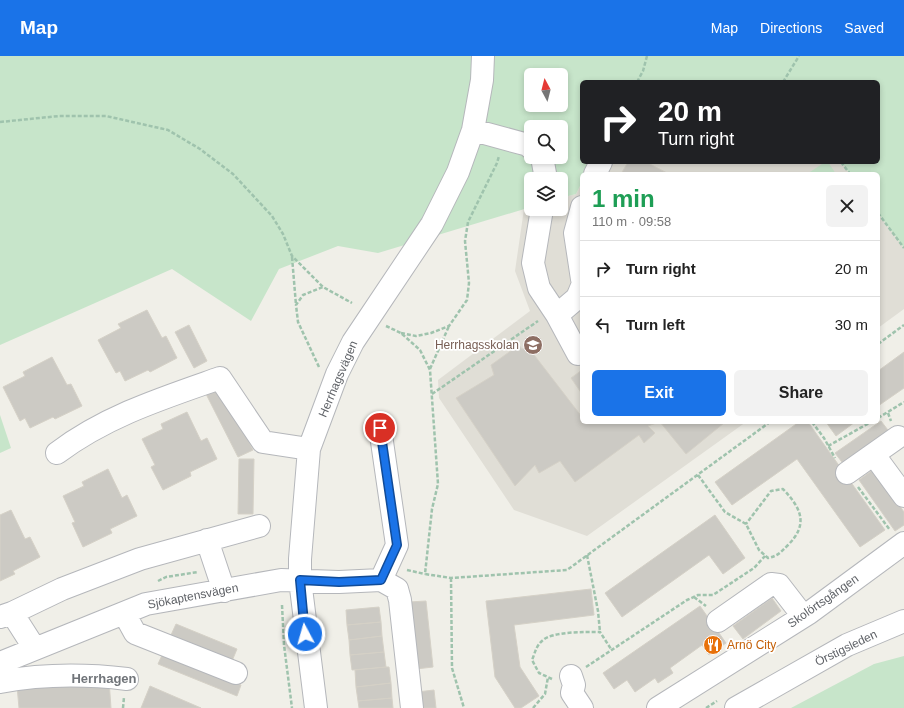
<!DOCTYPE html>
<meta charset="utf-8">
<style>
:root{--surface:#fff;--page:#f2f2f2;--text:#222;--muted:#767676;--line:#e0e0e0;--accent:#1a73e8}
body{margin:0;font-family:Arial,sans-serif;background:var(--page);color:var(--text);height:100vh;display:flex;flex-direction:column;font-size:15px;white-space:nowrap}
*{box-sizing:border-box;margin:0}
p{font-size:13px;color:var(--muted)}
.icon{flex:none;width:22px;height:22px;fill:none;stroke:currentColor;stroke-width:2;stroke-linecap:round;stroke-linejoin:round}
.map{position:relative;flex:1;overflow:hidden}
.sheet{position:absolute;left:580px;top:116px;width:300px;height:252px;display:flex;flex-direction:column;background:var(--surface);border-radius:6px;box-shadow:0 2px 6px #0003}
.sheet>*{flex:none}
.top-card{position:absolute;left:580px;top:24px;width:300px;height:84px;border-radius:6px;box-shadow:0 2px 6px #0003;background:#202124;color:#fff;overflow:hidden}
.needle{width:26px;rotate:353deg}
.controls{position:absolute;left:524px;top:12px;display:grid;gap:8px}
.controls a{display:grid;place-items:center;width:44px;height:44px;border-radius:6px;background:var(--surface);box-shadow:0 2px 6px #0003;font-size:20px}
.pin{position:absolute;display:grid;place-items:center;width:34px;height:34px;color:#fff;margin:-17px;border:2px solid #fff;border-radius:50%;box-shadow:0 1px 4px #0007}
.me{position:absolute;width:44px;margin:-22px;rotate:354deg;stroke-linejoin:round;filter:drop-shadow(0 0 3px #0008)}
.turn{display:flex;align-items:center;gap:14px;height:84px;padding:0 12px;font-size:18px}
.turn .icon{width:52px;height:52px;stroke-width:2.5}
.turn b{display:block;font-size:28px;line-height:34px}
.round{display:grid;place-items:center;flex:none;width:42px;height:42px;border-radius:6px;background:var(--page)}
.overview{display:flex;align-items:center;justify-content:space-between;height:68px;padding:0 12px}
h1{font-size:24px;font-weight:600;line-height:30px;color:#1e9e55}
.button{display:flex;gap:8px;margin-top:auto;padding:8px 12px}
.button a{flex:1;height:46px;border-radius:6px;background:var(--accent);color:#fff;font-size:16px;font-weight:600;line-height:46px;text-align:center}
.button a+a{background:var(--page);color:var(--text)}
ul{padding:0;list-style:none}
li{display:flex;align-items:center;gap:12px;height:56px;padding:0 12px;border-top:1px solid var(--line)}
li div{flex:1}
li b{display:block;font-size:15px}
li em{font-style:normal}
header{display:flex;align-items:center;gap:24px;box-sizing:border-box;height:56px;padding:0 20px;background:var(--accent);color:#fff}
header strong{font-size:19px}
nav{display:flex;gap:22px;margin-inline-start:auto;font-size:14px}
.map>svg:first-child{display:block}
.education{fill:#e0ded6}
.green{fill:#c7e5ca;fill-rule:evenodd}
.building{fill:#cccac4;stroke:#d5d1c7}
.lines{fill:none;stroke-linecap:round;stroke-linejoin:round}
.minor-casing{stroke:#b5b7bb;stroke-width:24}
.path{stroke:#9fc3ad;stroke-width:2.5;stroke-dasharray:4 2;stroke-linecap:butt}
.minor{stroke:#fff;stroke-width:22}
.route-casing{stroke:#114b97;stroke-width:10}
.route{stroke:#1a73e8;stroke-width:7}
.labels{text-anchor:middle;stroke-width:3.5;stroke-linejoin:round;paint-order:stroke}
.education-label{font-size:12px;fill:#785e54;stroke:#fff;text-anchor:end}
.street-label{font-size:12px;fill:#5f6267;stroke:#fff}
.food-label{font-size:12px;fill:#c56008;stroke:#fff;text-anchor:start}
.neighbourhood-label{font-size:13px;font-weight:bold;fill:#707479;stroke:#fff}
</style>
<header>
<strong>Map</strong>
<nav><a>Map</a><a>Directions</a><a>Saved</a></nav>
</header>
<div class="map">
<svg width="904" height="652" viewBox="0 0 904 652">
<rect width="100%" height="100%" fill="#f0efe8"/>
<path class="education" d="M593,106H841L850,118H586Z
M582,126V366H746L587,480L514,454L439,342L438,324L530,255L515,215L524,153L531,151V153H561V142L576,138Z
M878,157L904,192V253L878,272Z"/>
<path class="green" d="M0,0H904V192L878,157V118H850L841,106H878V26H582V106H593L586,118H582V126L576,138L561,142V123H531V151L378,197L338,190L279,213L251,265L172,213L0,289ZM531,19H561V49H531ZM531,71H561V101H531Z
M825,106H828L836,118H807Z
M0,359L11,392L0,397Z
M904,600V652H791L874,608Z"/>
<path class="building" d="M628,106H646L669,118H621Z
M147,254L162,282L166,280L177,302L150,316L148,314L125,325L120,315L116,317L98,284L121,272L118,268Z
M189,269L207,305L194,312L175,276Z
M519,289L522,293L528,291L582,361V366L588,368L589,366H659L648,370L655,377L644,387L639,379L575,426L560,405L539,417L535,409L515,430L456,342L494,319L491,309Z
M904,296V332L878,350V315Z
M52,301L67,329L71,328L82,350L55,363L53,361L30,372L25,362L20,365L3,331L25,320L23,316Z
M582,314V338L571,322Z
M219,328L253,394L238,401L205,336Z
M187,356L201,385L207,382L217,403L190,416L191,420L163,434L151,411L155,409L142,383L163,373L161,368Z
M881,365L891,378L845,410L835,397Z
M660,366H723L724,367L686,398Z
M799,366H808L885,474L860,491L797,403L732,449L715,426Z
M826,366H855L836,380Z
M239,403H254L253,458H238Z
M108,413L122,442L127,439L137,460L110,473L112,477L83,491L72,467L75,466L63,440L84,430L82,426Z
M874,413L904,456V469L895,475L859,424Z
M11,454L25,483L30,481L40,501L13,515L15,518L0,525V459Z
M715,459L745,502L723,518L709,499L622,561L605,537Z
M591,533L594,559L514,569L520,611L539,640L521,652H515L495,621L486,545Z
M772,542L781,555L743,583L733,570Z
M426,545L433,611L416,613L409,546Z
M700,550L726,587L709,599L702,589L670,612L673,617L658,627L655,622L635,636L627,624L614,633L603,617Z
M379,551L381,566L347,569L346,554Z
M381,566L382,580L349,584L347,569Z
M176,568L237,593L232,605L171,579Z
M382,580L384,596L350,599L349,584Z
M384,596L386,611L352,614L350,599Z
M163,597L241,629L237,640L158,608Z
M386,611H389L391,627L356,631L355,614Z
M109,624L111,652H19L17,630Z
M391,627L392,642L358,645L356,631Z
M150,630L201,652H141Z
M434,634L436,652H419L417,636Z
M392,642L393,652H359L358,645Z"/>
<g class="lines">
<defs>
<path id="minor" d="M473,74L528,89L531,92
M542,101L546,123
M595,118L601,106
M582,151L575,177L582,223
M542,153L533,207L539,232L557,259L577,242L582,230
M557,259L578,298
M57,397C106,360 163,342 220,322L263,386L309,393
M874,399L904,440
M847,417L898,381
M207,484L224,535
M381,524L397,533L400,544L412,652
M12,557L35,593
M124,557L135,577L236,617
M0,561L12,557L62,533L140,503L259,470
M718,565L771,528L779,529L803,560
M0,607L146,548L281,524L339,526L381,524L397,489L380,372
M571,620L574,629L572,637L582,652
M0,626C42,618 84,618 127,623
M316,652L300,524V503L309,393L337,318L353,286L432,168L458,116L473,74L482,24L483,0
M658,652L809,557L904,487
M736,652L847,589L904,565"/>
</defs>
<use href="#minor" class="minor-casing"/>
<path class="path" d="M637,26L643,15L647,0
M783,26L799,0
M0,66L59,60H106L168,74L200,93L233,118L272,160L283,178L292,200L323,231L352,247
M841,106L850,118
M878,157L904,192
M292,201L296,249
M386,270L401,277L420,294L430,314L438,428L432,453L425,518L451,522L567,514L770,366
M401,277L416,280L431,277L449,270L467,244L469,227L465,185L468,166L497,107L499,100
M878,288L904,269
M319,311L298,266L296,249L303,239L323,231
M430,313L449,270
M432,338L538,265
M888,357L891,365
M878,362L904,346
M812,366L824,382L835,402
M828,390L871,366
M698,419L725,456L746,468L759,494L768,502C778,500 781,496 788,489C809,468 801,452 783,433L771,435L746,468
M858,431L890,474
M587,499L598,555L600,576
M407,514L425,518
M451,522L452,612L464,652
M158,525L166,521L198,516
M694,541L706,550
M282,549L284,589L292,652
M586,611L687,544L698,539H713L754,512L765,500
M552,623L539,617L532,604C535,597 536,590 542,585C551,575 587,576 600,576L611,593
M123,652L124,641
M533,652L545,638L548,621
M706,652L717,645"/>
<use href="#minor" class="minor"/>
</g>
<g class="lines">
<defs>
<path id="route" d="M305,578L300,524L339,526L381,524L397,489L380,372"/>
</defs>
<use href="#route" class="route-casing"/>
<use href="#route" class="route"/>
</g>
<defs>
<symbol id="school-disc" viewBox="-11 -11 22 22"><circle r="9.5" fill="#8d6e63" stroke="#fff"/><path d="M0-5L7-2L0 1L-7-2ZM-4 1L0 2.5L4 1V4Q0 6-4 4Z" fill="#fff"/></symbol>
<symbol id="restaurant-disc" viewBox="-11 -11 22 22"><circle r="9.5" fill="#e8710a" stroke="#fff"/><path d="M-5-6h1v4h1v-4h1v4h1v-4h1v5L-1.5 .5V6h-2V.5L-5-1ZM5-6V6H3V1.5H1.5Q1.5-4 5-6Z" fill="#fff"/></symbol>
</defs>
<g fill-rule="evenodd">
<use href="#school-disc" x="522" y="278" width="22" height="22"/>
<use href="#restaurant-disc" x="702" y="578" width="22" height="22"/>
</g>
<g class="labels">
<g class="education-label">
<text x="519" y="293">Herrhagsskolan</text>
</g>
<g class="street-label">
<text transform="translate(338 323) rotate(-67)" y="4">Herrhagsvägen</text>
<text transform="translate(193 540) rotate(-11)" y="4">Sjökaptensvägen</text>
<text transform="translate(823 545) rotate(-35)" y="4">Skolörtsgången</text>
<text transform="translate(846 592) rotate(-26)" y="4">Örstigsleden</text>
</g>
<g class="food-label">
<text x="727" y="593">Arnö City</text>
</g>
<g class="neighbourhood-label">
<text x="104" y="627">Herrhagen</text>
</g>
</g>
</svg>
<div class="controls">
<a><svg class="needle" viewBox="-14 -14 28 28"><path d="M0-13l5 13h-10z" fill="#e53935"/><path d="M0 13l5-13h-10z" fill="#767676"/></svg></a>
<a><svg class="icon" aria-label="search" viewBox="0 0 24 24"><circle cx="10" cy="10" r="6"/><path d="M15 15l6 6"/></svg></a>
<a><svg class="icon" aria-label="layers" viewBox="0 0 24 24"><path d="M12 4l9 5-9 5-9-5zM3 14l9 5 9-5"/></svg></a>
</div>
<div class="pin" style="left:380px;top:372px;background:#d93025"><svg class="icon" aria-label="arrive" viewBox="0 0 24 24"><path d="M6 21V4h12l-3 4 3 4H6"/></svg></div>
<svg class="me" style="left:305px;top:578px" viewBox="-20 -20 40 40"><circle r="17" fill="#1a73e8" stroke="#fff" stroke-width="3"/><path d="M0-11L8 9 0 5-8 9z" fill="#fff"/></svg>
<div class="top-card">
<div class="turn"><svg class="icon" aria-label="right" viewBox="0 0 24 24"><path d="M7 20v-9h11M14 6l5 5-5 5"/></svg><div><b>20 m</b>Turn right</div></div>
</div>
<section class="sheet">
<div class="overview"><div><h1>1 min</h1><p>110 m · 09:58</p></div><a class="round"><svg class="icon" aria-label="close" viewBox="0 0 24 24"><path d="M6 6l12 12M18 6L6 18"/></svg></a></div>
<ul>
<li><svg class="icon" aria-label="right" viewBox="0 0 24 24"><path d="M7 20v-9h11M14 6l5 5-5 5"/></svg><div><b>Turn right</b></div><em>20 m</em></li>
<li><svg class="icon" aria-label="left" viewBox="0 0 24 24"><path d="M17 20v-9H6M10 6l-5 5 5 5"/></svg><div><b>Turn left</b></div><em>30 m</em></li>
</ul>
<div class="button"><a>Exit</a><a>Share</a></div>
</section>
</div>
